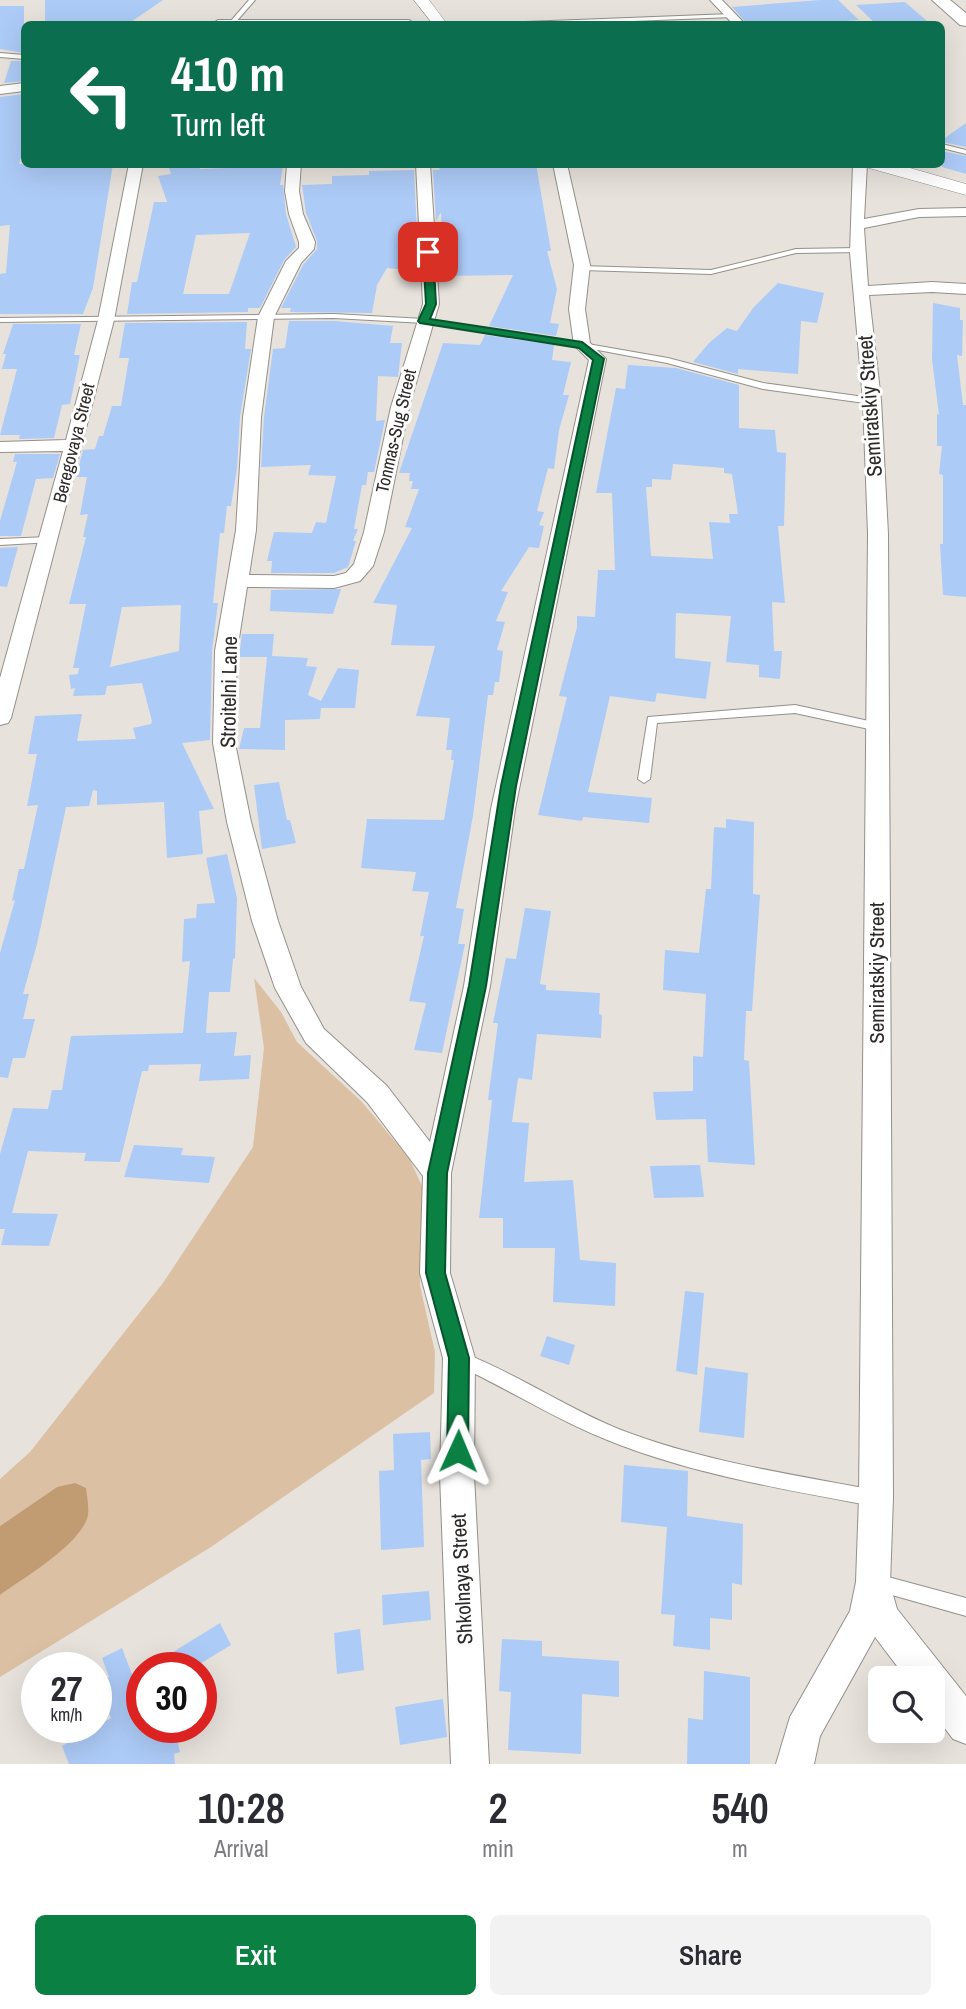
<!DOCTYPE html>
<style>
:root{--surface:#fff;--page:#f2f2f3;--text:#2b2b33;--muted:#7c7c81;--accent:#0b8043}
body{margin:0;font-family:"Archivo Narrow",sans-serif;background:var(--page);color:var(--text);height:100vh;display:flex;flex-direction:column;font-size:26px;white-space:nowrap}
*{box-sizing:border-box;margin:0}
p{font-size:23px;color:var(--muted)}
.icon{flex:none;width:38px;height:38px;fill:none;stroke:currentColor;stroke-width:2;stroke-linecap:round;stroke-linejoin:round}
.map{position:relative;height:1764px;overflow:hidden}
.drawer{display:flex;flex-direction:column;background:var(--surface);flex:1}
.drawer>*{flex:none}
.top-card{position:absolute;left:21px;top:21px;width:924px;height:147px;border-radius:10px;box-shadow:0 7px 28px #0002;background:#0b6e4f;color:#fff;overflow:hidden}
.buttons{position:absolute;left:868px;top:1666px;display:grid;gap:14px}
.buttons a{display:grid;place-items:center;width:77px;height:77px;border-radius:10px;background:var(--surface);box-shadow:0 7px 28px #0002;font-size:35px}
.speed{position:absolute;left:21px;top:1652px;display:flex;gap:14px;font-size:35px;font-weight:700;text-align:center}
.speed>*{display:grid;place-content:center;width:91px;height:91px;border-radius:50%;background:var(--surface);box-shadow:0 7px 28px #0002;line-height:1}
.speed small{font-size:18px;font-weight:400}
.speed .limit{border:10px solid #d22;background:#fff;color:#111}
.pin{position:absolute;display:grid;place-items:center;width:60px;height:60px;color:#fff;margin:-30px;border-radius:14px;box-shadow:0 4px 10px #0006}
.me{position:absolute;width:77px;margin:-38px;rotate:1deg;stroke-linejoin:round;filter:drop-shadow(0 0 5px #0008)}
.turn{display:flex;align-items:center;gap:24px;height:147px;padding:0 35px;font-size:32px}
.turn .icon{width:91px;height:91px;stroke-width:2.5}
.turn b{display:block;font-size:49px;line-height:60px}
.eta{display:flex;justify-content:space-evenly;align-items:center;height:119px;text-align:center}
.eta b{font-size:42px;font-weight:600;line-height:49px}
.primary-button{display:flex;gap:14px;margin-top:auto;padding:14px 35px}
.primary-button a{flex:1;height:80px;border-radius:10px;background:var(--accent);color:#fff;font-size:28px;font-weight:600;line-height:80px;text-align:center}
.primary-button a+a{background:var(--page);color:var(--text)}
.map>svg:first-child{display:block}
.green{fill:#dbc0a3}
.water{fill:#c19b72}
.building{fill:#adcbf7;fill-rule:evenodd}
.lines{fill:none;stroke-linecap:round;stroke-linejoin:round}
.service-casing{stroke:#95908a;stroke-width:2}
.minor-casing{stroke:#95908a;stroke-width:2}
.tertiary-casing{stroke:#95908a;stroke-width:1}
.secondary-casing{stroke:#95908a;stroke-width:2}
.service{fill:#fff;fill-rule:evenodd}
.minor{fill:#fff;fill-rule:evenodd}
.tertiary{fill:#fff;fill-rule:evenodd}
.secondary{fill:#fff;fill-rule:evenodd}
.route{fill:#0b8043;stroke:#07532c;stroke-width:2}
.labels{text-anchor:middle;stroke-width:6;stroke-linejoin:round;paint-order:stroke}
.far-street-label{font-size:18px;fill:#2d2b29;stroke:#fff}
.street-label{font-size:21px;fill:#2d2b29;stroke:#fff}
</style>
<div class="map">
<svg width="966" height="1764" viewBox="0 0 966 1764">
<rect width="100%" height="100%" fill="#e7e2dc"/>
<path class="green" d="M254,978L281,1012L297,1042L361,1101L409,1158L422,1186L420,1286L435,1352L434,1393L211,1547L0,1677V1595L57,1553L88,1515L86,1488L57,1487L0,1526V1479L30,1452L163,1283L253,1147L264,1048Z"/>
<path class="water" d="M75,1483L86,1488C87,1496 89,1506 88,1515C82,1544 23,1578 0,1595V1526L57,1487Z"/>
<path class="building" d="M45,0H163L128,24H45Z
M820,0H838L859,20L803,24H747L732,7Z
M905,2L927,21L876,24L856,5Z
M0,6H24V53L0,49Z
M11,61H24V81L4,83Z
M24,94V145L19,164H113L93,288L83,314H0V274L6,273L10,225L0,226V97Z
M966,123V147L942,142V140Z
M942,151L966,156V174L942,167Z
M193,164H198L200,169L283,166L280,185H283L286,214L296,247L284,260L260,308H248V312L127,314L132,282H137L154,202H167L158,176L171,174L169,168ZM250,233L229,294H183L196,235Z
M441,164H536L551,251H547L557,289L550,323L559,324L556,336L489,326L513,275L444,276L441,212L436,221L433,170H439Z
M414,170L418,254L409,270L387,268L377,285L372,313L290,312L291,308H281L303,265L317,249V241L306,213L302,185L332,184V176L369,175V171Z
M778,283L824,293L817,323L801,321L798,374L738,369V374L693,362L709,343L727,328L737,331L753,308Z
M933,303L960,308V320H963L962,356L957,355L963,405H966V597L943,595L940,544H943V475L939,474L942,446H937V414L939,415L932,359Z
M289,321H334L393,326L390,343H402L398,377L378,376L376,421L385,420L374,472H368L366,485H362L354,529H358L353,541H356L348,567L334,573H271L272,561H267L274,532L312,533L316,522L326,523L336,476L308,475L311,465L261,467L264,417L273,349L285,348Z
M247,322L245,349H251L240,417L237,468L231,506H227L224,533H220L213,603H218L212,651L210,740L182,743L214,809L199,811L203,854L167,858L164,802L97,805V791L93,790L89,806L66,807L37,944L23,994H29L23,1019H35L25,1058H13L8,1078L0,1077V953L15,900L12,901L19,869H24L38,805L27,806L37,754H28L35,716L82,714L77,741L136,739L133,728L151,724L152,721L142,683L107,686L105,695L73,696L75,688L71,689L69,675L78,674L79,668H73L86,604H69L86,537H83L88,514L80,515L87,477H76L83,450L95,449L99,436H103L112,406H121L129,358H119L125,323ZM181,605L179,651L110,667L122,607Z
M13,324H81L74,355H80L70,404L62,405L54,438L19,439L20,435H0L17,369H2L6,354H3Z
M485,335L554,345L552,360L571,362L563,395H569L559,430L554,469L548,468L537,511L544,512L539,525L544,526L539,548L529,547L501,591L508,592L496,621L505,622L497,650L503,651L499,682H495L493,695H488L473,816L456,908L464,909L458,944H465L442,1053L414,1050L426,1003L409,1001L424,936H420L429,892L412,891L416,872L361,868L367,819L444,820L454,760H451L452,750H446L450,718L416,716L435,646L391,645L397,605L373,603L412,528L405,527L419,489H411L413,481H409L410,473H399L443,343L480,345Z
M628,365L676,368L739,385V428L775,430L777,452L786,453L784,526H778L785,603L772,602L774,651H782L780,679L759,677V665L726,662L731,616L676,613L675,658L711,662L706,699L657,693L655,702L610,696L588,792L652,798L649,823L583,817L582,821L538,815L567,697L559,696L577,627V616L595,617L598,570H615L612,493H596L616,388L625,389ZM673,464L724,468V473L732,474L738,514H729L730,523L709,522L713,559L651,556L646,487H652V479L671,480Z
M15,454H60L53,478L36,479L21,536H0V521L17,462H13Z
M18,547L7,587L0,586V548Z
M341,589L333,614L270,611L271,590Z
M242,634H274L272,656L308,658L306,666L317,667L308,695L321,701L338,668L359,670L355,708H321L320,719L285,720V750L239,749L244,728H260L267,657H239Z
M279,782L287,820H290L296,843L262,849L254,785Z
M726,819L754,822L753,894L760,895L752,1011H746L744,1060L749,1061L755,1165L708,1162L706,1119L656,1120L653,1092L693,1091V1056L703,1057L706,994L663,990L665,950L699,953L706,889H711L714,827L726,828Z
M227,854L237,898L235,958L233,959L230,992H209L206,1033L237,1032L234,1056L251,1055L249,1079L199,1081L201,1064L149,1065L148,1071H142L120,1162L84,1161L86,1153L28,1151L12,1213L58,1214L49,1246L1,1245L5,1229H0V1154L13,1108L48,1109L52,1090H62L71,1036L183,1033L190,961L182,962L184,919L196,918L197,904L215,903L206,858Z
M525,908L551,911L540,984L546,985V990L600,993L599,1014L602,1015L601,1038L537,1034L532,1080L518,1078L512,1122L529,1123L524,1182L573,1180L580,1260L616,1263L615,1306L553,1302L555,1248H503V1218H479L492,1100H488L498,1023H493L506,958L516,959Z
M134,1145L183,1148L181,1155L215,1157L209,1183L124,1177Z
M700,1165L704,1197L654,1198L650,1166Z
M685,1291L704,1293L697,1375L676,1371Z
M547,1336L575,1345L569,1365L540,1356Z
M705,1367L748,1373L744,1438L699,1432Z
M430,1432L431,1459L421,1460L424,1547L381,1550L379,1471L394,1470L393,1434Z
M624,1465L688,1471L687,1516L743,1524L742,1585L732,1583V1620L710,1618V1650L673,1646L675,1615L661,1614L667,1527L621,1522Z
M429,1591L431,1620L383,1625L382,1595Z
M220,1623L231,1645L193,1668H147Z
M360,1629L364,1670L337,1674L334,1633Z
M502,1639L542,1641V1656L619,1661V1697L582,1694L581,1754L508,1750L511,1692L499,1691Z
M122,1648L136,1685L131,1687L142,1715V1727H174L180,1752L174,1754L175,1764H69L62,1746L111,1718L98,1684L109,1677L102,1658Z
M704,1671L750,1677V1764H687L688,1718L703,1720Z
M443,1699L447,1737L400,1745L395,1707Z"/>
<g class="lines">
<defs>
<path id="service" d="M249,0H255L234,24H230V22Z
M731,14L733,17L558,24H522L525,22Z
M0,53L24,55V59L0,57Z
M942,144L966,150V154L942,148Z
M858,248H861V252L796,253L711,274L582,270L578,268L582,266L711,270L796,249Z
M334,314L424,319L582,343L668,358L763,383L872,398L876,401L872,404L763,389L667,363L582,347L424,323L334,318L0,322V318Z
M49,537L52,538V542L0,545V539Z
M795,705L878,723L884,727L878,731L795,713L657,723L650,779L644,783L638,779L648,717Z
M463,1353C518,1374 566,1408 621,1430C702,1461 789,1474 874,1490L880,1492L882,1498L880,1504L874,1506C788,1490 702,1476 620,1445C563,1424 512,1391 457,1365L455,1360L457,1355Z
M877,1574L966,1598V1616L871,1589L868,1583L871,1577Z"/>
<path id="minor" d="M710,0H722L745,24H733Z
M218,20H409L415,24H212Z
M24,83V91L0,94V86Z
M129,164H143L114,320L11,718L8,723L0,725V678L63,451L0,452V442L66,440L98,320Z
M287,164H301L299,191L303,214L315,242L314,249L301,263L274,317L261,417L256,530L249,575L334,576L346,573L354,564L364,532L391,407L423,304L416,164H430L439,304L409,407L384,532L373,566L360,581L334,588L247,587L237,651L235,743L251,822L278,921L301,987L324,1029L387,1086L430,1142L464,986L491,809L589,360L574,345L569,309L574,265L553,164H567L590,265L585,309L590,343L606,359L515,809L490,986L451,1173L450,1273L475,1358L474,1475L489,1764H451L440,1475L443,1358L420,1273L423,1176L367,1102L306,1043L275,988L252,921L227,822L213,743L215,651L236,530L243,417L258,317L286,261L299,248V242L289,214L285,191Z
M853,164H867L864,219L919,209L966,208V216L919,217L864,228L868,286L932,282L966,284V294L932,292L869,295L881,400L888,534L893,1498L890,1584L897,1609L966,1696V1744L953,1739L933,1713V1678H906L875,1637L820,1736L814,1764H776L790,1717L850,1611L856,1582L859,1498L868,534L863,400L850,253Z"/>
<path id="tertiary" d="M414,0H429L447,24H433Z
M866,164H896L966,184V195L869,168Z"/>
<path id="secondary" d="M932,0H950L966,13V26L960,25Z"/>
</defs>
<use href="#service" class="service-casing"/>
<use href="#minor" class="minor-casing"/>
<use href="#tertiary" class="tertiary-casing"/>
<use href="#secondary" class="secondary-casing"/>
<use href="#service" class="service"/>
<use href="#minor" class="minor"/>
<use href="#tertiary" class="tertiary"/>
<use href="#secondary" class="secondary"/>
</g>
<path class="route" d="M428,249L433,252L436,304L430,319L582,342L604,359L516,786L486,986L447,1173L445,1273L469,1358L468,1451L465,1459L458,1462L450,1459L447,1451L449,1358L426,1273L428,1173L469,986L501,786L593,360L579,348L420,323L418,321L426,304L423,252Z"/>
<g class="labels">
<g class="far-street-label">
<text transform="translate(396 431) rotate(-77)" y="6">Tonmas-Sug Street</text>
<text transform="translate(74 443) rotate(-76)" y="6">Beregovaya Street</text>
</g>
<g class="street-label">
<text transform="translate(870 406) rotate(-94)" y="7">Semiratskiy Street</text>
<text transform="translate(229 692) rotate(-89)" y="7">Stroitelni Lane</text>
<text transform="translate(877 973) rotate(-90)" y="7">Semiratskiy Street</text>
<text transform="translate(462 1579) rotate(-93)" y="7">Shkolnaya Street</text>
</g>
</g>
</svg>
<div class="buttons">
<a><svg class="icon" aria-label="search" viewBox="0 0 24 24"><circle cx="10" cy="10" r="6"/><path d="M15 15l6 6"/></svg></a>
</div>
<div class="speed"><div>27<small>km/h</small></div><div class="limit">30</div></div>
<div class="pin" style="left:428px;top:252px;background:#d93025"><svg class="icon" aria-label="arrive" viewBox="0 0 24 24"><path d="M6 21V4h12l-3 4 3 4H6"/></svg></div>
<svg class="me" style="left:458px;top:1451px" viewBox="-20 -20 40 40"><path d="M0-17L14 15 0 8-14 15z" fill="#0b8043" stroke="#fff" stroke-width="4"/></svg>
<div class="top-card">
<div class="turn"><svg class="icon" aria-label="left" viewBox="0 0 24 24"><path d="M17 20v-9H6M10 6l-5 5 5 5"/></svg><div><b>410 m</b>Turn left</div></div>
</div>
</div>
<section class="drawer">
<div class="eta">
<div><b>10:28</b><p>Arrival</p></div>
<div><b>2</b><p>min</p></div>
<div><b>540</b><p>m</p></div>
</div>
<div class="primary-button"><a>Exit</a><a>Share</a></div>
</section>
